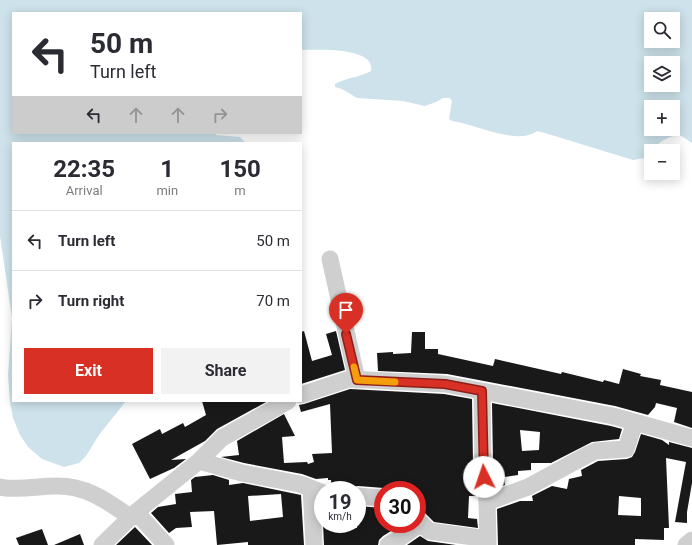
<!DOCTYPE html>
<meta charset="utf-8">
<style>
:root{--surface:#fff;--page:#f2f2f3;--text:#2b2b33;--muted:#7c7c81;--line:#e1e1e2;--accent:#d93025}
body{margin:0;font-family:Roboto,sans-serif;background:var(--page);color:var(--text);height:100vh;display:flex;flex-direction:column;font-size:15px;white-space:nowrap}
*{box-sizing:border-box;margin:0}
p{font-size:13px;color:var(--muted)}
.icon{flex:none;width:22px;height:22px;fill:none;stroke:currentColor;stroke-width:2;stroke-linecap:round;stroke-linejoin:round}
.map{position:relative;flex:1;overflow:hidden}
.sheet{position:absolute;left:12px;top:142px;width:290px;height:260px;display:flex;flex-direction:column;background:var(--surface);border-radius:0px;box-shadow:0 2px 10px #0003}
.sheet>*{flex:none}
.banner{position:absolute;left:12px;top:12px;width:290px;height:122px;border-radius:0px;box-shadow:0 2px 10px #0003;background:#fff;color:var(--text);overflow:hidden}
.controls{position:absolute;left:644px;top:12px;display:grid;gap:8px}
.controls a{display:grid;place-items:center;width:36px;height:36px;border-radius:0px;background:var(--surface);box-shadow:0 2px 10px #0003;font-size:20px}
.speed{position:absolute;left:314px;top:481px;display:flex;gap:8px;font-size:20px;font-weight:700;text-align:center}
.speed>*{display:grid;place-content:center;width:52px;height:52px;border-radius:50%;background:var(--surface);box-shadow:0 2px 10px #0003;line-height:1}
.speed small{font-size:10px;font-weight:400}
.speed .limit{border:6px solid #d22;background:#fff;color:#111}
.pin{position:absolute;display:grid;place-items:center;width:34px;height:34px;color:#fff;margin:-41px -17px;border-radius:50% 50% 50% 0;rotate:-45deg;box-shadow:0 0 4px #0007}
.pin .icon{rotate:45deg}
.me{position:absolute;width:44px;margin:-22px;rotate:356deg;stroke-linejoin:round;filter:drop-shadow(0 0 3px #0008)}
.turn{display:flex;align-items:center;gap:14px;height:84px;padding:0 12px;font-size:18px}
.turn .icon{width:52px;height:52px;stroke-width:2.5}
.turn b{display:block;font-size:28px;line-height:34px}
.lanes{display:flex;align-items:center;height:38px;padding:0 12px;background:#0003;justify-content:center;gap:20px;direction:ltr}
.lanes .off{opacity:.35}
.eta{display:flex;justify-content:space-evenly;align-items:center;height:68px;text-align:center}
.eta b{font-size:24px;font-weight:700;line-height:28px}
.cta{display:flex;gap:8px;margin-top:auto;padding:8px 12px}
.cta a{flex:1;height:46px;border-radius:0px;background:var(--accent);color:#fff;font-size:16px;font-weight:700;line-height:46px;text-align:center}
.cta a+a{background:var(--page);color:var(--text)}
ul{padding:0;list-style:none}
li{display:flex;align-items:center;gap:12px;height:60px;padding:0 12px;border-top:1px solid var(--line)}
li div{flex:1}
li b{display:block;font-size:15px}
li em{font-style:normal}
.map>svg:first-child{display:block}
.water{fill:#cde2ea;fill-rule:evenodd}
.building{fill:#191919;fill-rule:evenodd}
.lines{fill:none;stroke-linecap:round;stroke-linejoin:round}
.minor{stroke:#cfcfcf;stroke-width:17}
.route-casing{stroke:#8d1f18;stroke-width:10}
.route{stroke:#d93025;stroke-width:7}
.slow{stroke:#f59e0b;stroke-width:7}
</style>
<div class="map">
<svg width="692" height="545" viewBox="0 0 692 545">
<rect width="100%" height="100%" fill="#fff"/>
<path class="water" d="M0,0H692V143C689,141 684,137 681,136C671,134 657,142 653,151H651V154L645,158L633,160L545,133L537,131C517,146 475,124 452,121L449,119L452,101L450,98H443L436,102L425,106L403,101L357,98L342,89L335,87V84C346,78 360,77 371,71C376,46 315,50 301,50V13H13V133H215L216,135L240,137L246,143H13V401H126L99,435L86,456L79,463L64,467L42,459L28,447L20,435L13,418L10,402L8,375L12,318L0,236ZM651,19H673V41H651ZM651,63H673V85H651ZM651,107H673V129H651Z"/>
<path class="building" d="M304,331L312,361L332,355L326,334L336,331L345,370L301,384V332Z
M412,332H425V349H438V354L493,366L495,359L561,374L562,372L603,382L604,380L619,384L623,369L641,374L640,376L661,380L660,385L692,392V428L674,422L677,408L656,403L655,407L648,415L615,406L447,374L378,371L377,353L393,352V354L411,353Z
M350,389L444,394L472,399L473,464L476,496H469L468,518L477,519L478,528L434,522L424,512L417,509V490H389L384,488L358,486L353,487L349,490H332L331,480H328V478L316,479L302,474L244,463L221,457L239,455L237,441L284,414L295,436L282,437L284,463L307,462L308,464L314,462L312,454L332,453L330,404L301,412L299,405L304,404Z
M202,401H268L217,429L205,441L171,460L186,459L174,468L150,479L132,444L160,429L162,434L183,423L185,427L206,415Z
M492,403L611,426L622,429L619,439L592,442L551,463H531V470L518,471V475L504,477L505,485L496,488L493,463ZM520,430L540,432L539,450L522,451Z
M641,434L662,440L669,445V442L692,448V483L687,512V523L675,522L686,462L666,458L669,528H664V540L635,539V545H498L497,509L520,501H533L532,496L552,486L567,489L569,479L582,476L581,470L598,461L627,459L632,457L635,452ZM619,496L641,498V516L618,515Z
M213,475L229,480V485L243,483L301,495L304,545H248V542L217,545L214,511L190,512L192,527L176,528L169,533L151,513L158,507L176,504L175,494L192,492L191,480L195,477ZM281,494L283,517L250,521L248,496Z
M322,503H323V524H336L337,530L357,528V506L383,508V524H402L383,536L379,540L378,545H324Z
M135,527L152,545H116Z
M42,529L48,545H19L16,538Z
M80,534L84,545H54Z
M420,536L428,541L456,545H407Z"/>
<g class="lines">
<path class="minor" d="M330,259L357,380
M482,391L483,464L487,502L488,545
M301,395L349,379L445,384L613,416L692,438
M199,461L242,473L300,484L323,493
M0,487C18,491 37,486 55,486C86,485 107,501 130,517
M311,488L314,545
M357,496L383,498
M487,502L528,487L589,454L596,451L626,449L635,422
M136,512L166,545
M417,519L429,531L488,539
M102,545L136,512L199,461L222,438L288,401
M388,545L397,540L421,523
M686,545L692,540"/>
</g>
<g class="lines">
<defs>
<path id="route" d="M346,334L357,380L445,384L482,391L484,477"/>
</defs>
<use href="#route" class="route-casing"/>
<use href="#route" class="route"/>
<path class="slow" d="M354,367L357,380L395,382"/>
</g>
</svg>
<div class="controls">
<a><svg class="icon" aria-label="search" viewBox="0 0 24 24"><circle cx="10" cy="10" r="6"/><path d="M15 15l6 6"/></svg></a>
<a><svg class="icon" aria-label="layers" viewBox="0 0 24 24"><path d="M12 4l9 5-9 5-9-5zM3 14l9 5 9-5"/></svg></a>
<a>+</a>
<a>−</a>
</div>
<div class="speed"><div>19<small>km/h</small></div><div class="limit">30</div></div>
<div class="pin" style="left:346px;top:334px;background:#d93025"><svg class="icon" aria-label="arrive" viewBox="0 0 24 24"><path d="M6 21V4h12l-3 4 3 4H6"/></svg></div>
<svg class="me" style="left:484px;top:477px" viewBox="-20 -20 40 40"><circle r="19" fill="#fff"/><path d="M0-13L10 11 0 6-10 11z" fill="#d93025"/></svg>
<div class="banner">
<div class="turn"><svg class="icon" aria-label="left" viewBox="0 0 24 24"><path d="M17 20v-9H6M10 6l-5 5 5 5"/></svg><div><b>50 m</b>Turn left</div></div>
<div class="lanes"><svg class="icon" aria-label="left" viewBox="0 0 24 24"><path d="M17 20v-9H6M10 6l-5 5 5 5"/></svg><svg class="icon off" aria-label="ahead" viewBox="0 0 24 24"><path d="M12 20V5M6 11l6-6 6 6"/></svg><svg class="icon off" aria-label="ahead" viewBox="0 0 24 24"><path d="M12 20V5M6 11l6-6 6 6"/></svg><svg class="icon off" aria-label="right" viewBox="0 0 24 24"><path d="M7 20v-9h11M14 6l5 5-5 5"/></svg></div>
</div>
<section class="sheet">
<div class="eta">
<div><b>22:35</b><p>Arrival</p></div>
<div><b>1</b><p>min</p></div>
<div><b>150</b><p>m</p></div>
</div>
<ul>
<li><svg class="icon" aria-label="left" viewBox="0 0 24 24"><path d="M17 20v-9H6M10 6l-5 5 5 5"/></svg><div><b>Turn left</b></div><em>50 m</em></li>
<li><svg class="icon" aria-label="right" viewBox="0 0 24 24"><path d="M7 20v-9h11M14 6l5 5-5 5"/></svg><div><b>Turn right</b></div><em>70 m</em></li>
</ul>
<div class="cta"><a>Exit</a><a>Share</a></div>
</section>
</div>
